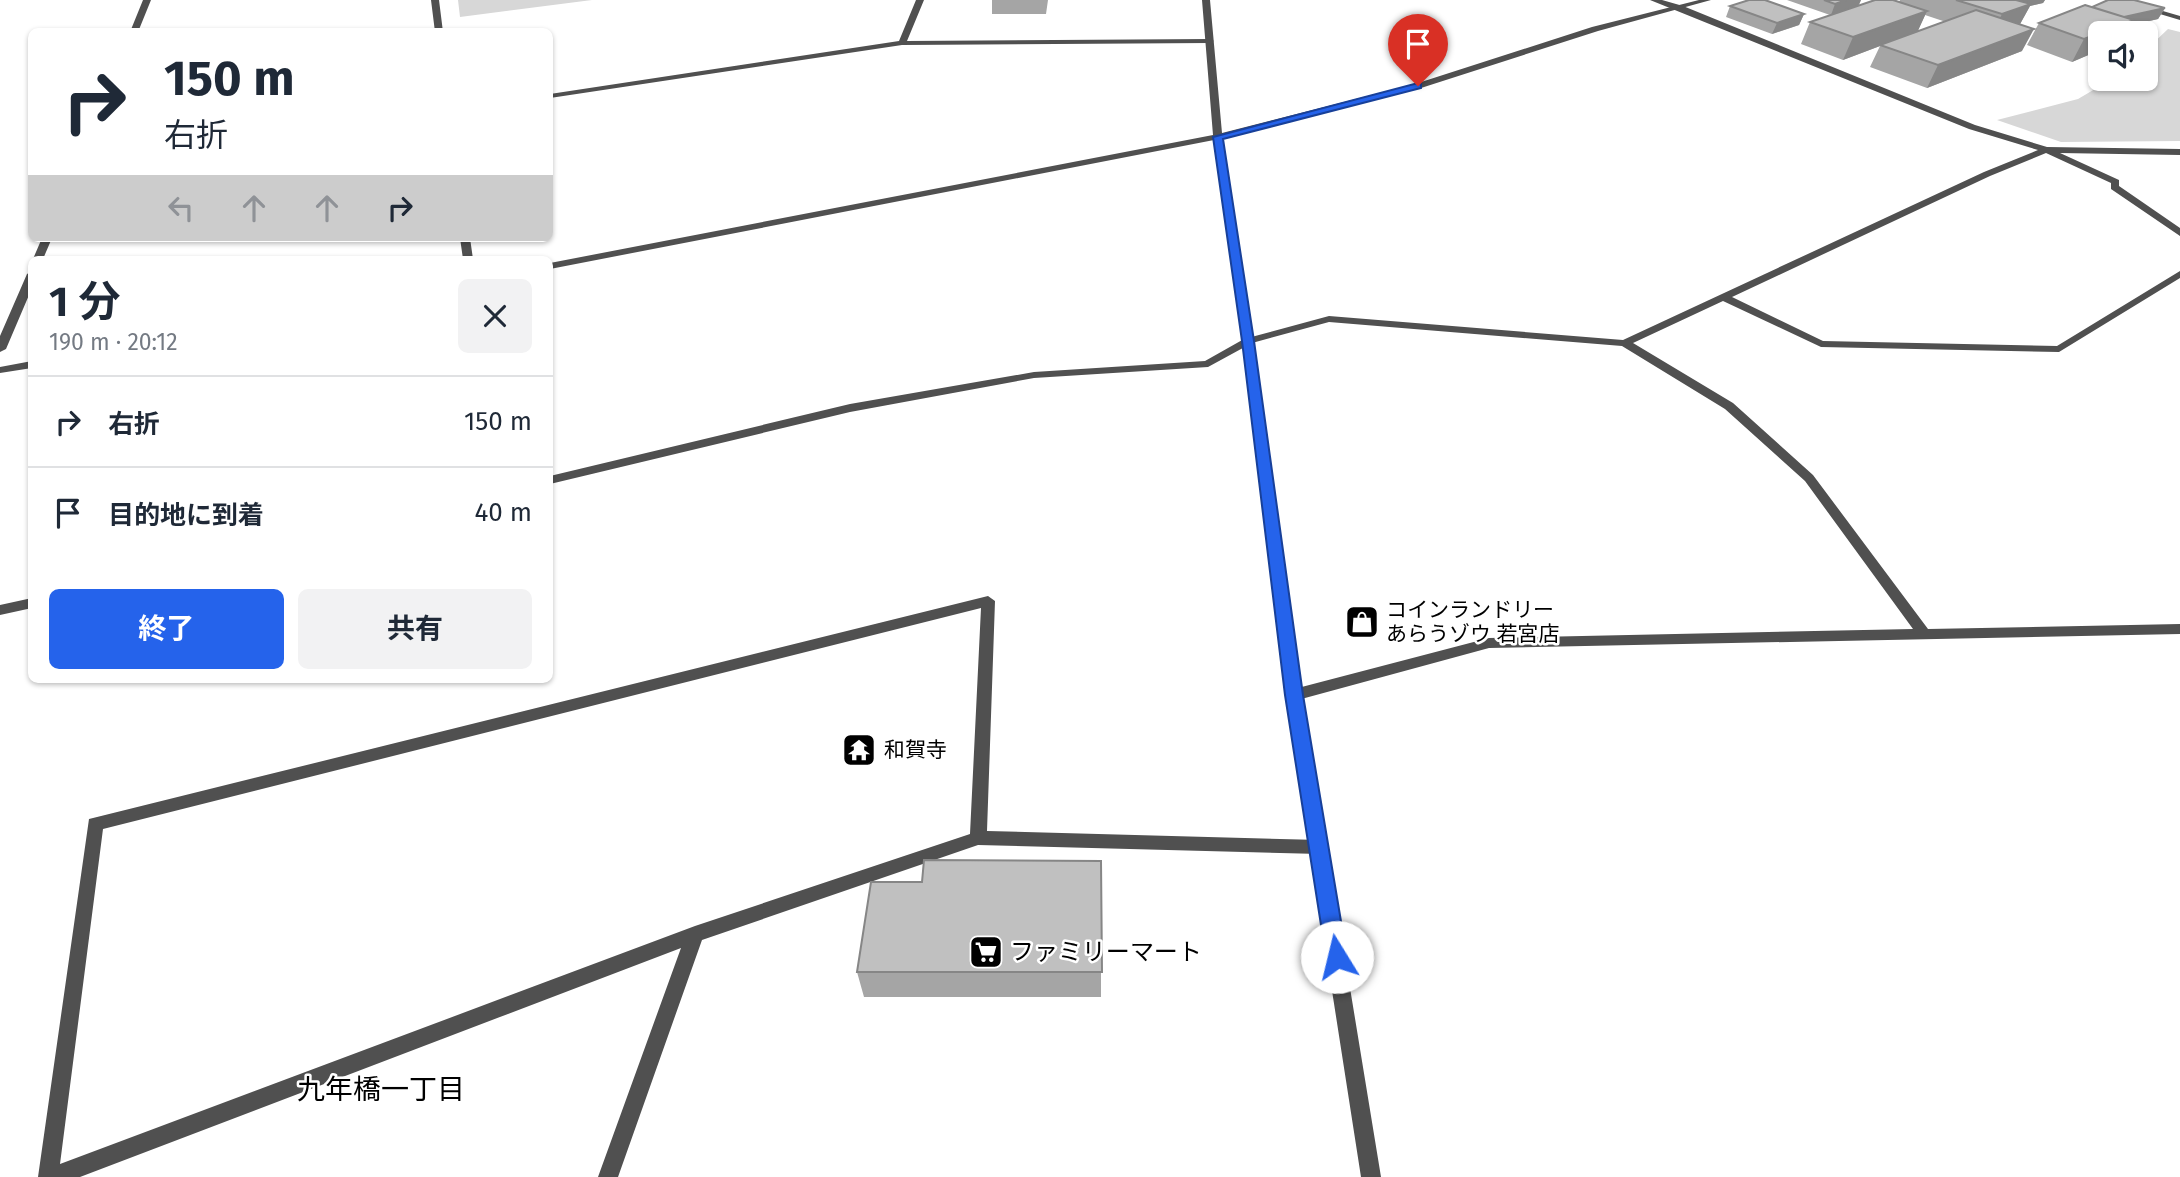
<!DOCTYPE html>
<html lang="ja">
<meta charset="utf-8">
<style>
:root{--surface:#fff;--page:#f2f2f3;--text:#1f2937;--muted:#747a83;--line:#e0e1e3;--accent:#2563eb}
body{margin:0;font-family:"Fira Sans","Noto Sans JP",sans-serif;background:var(--page);color:var(--text);height:100vh;display:flex;flex-direction:column;font-size:26px;white-space:nowrap}
*{box-sizing:border-box;margin:0}
p{font-size:23px;color:var(--muted)}
.icon{flex:none;width:38px;height:38px;fill:none;stroke:currentColor;stroke-width:2;stroke-linecap:round;stroke-linejoin:round}
.map{position:relative;flex:1;overflow:hidden}
.panel{position:absolute;left:28px;top:256px;width:525px;height:427px;display:flex;flex-direction:column;background:var(--surface);border-radius:10px;box-shadow:0 2px 5px #0004}
.panel>*{flex:none}
.top-card{position:absolute;left:28px;top:28px;width:525px;height:214px;border-radius:10px;box-shadow:0 2px 5px #0004;background:#fff;color:var(--text);overflow:hidden}
.tools{position:absolute;left:2088px;top:21px;display:grid;gap:14px}
.tools a{display:grid;place-items:center;width:70px;height:70px;border-radius:10px;background:var(--surface);box-shadow:0 2px 5px #0004;font-size:35px}
.pin{position:absolute;display:grid;place-items:center;width:60px;height:60px;color:#fff;margin:-72px -30px;border-radius:50% 50% 50% 0;rotate:-45deg;box-shadow:0 0 7px #0007}
.pin .icon{rotate:45deg}
.me{position:absolute;width:77px;margin:-38px;rotate:351deg;stroke-linejoin:round;filter:drop-shadow(0 0 5px #0008)}
.turn{display:flex;align-items:center;gap:24px;height:147px;padding:0 21px;font-size:32px}
.turn .icon{width:91px;height:91px;stroke-width:2.5}
.turn b{display:block;font-size:49px;line-height:60px}
.lanes{display:flex;align-items:center;height:66px;padding:0 21px;background:#0003;justify-content:center;gap:35px;direction:ltr}
.lanes .off{opacity:.35}
.round{display:grid;place-items:center;flex:none;width:74px;height:74px;border-radius:10px;background:var(--page)}
.summary{display:flex;align-items:center;justify-content:space-between;height:119px;padding:0 21px}
h1{font-size:42px;font-weight:700;line-height:52px}
.cta{display:flex;gap:14px;margin-top:auto;padding:14px 21px}
.cta a{flex:1;height:80px;border-radius:10px;background:var(--accent);color:#fff;font-size:28px;font-weight:700;line-height:80px;text-align:center}
.cta a+a{background:var(--page);color:var(--text)}
ul{padding:0;list-style:none}
li{display:flex;align-items:center;gap:21px;height:91px;padding:0 21px;border-top:2px solid var(--line)}
li div{flex:1}
li b{display:block;font-size:26px}
li em{font-style:normal}
.map>svg:first-child{display:block}
.green{fill:#d7d7d7}
.lines{fill:none;stroke-linecap:round;stroke-linejoin:round}
.minor{fill:#505050;fill-rule:evenodd}
.tertiary{fill:#505050;fill-rule:evenodd}
.wall{fill:#a5a5a5;fill-rule:evenodd}
.shaded-wall{fill:#868686}
.building{fill:#c0c0c0;stroke:#868686;stroke-width:2}
.route{fill:#2563eb;stroke:#184099;stroke-width:2}
.labels{text-anchor:middle;stroke-width:5;stroke-linejoin:round;paint-order:stroke}
.poi-label{font-size:21px;fill:#000;stroke:#fff;text-anchor:start}
.near-poi-label{font-size:24px;fill:#000;stroke:#fff;text-anchor:start}
.near-neighbourhood-label{font-size:28px;fill:#000;stroke:#fff}
</style>
<div class="map">
<svg width="2180" height="1177" viewBox="0 0 2180 1177">
<rect width="100%" height="100%" fill="#fff"/>
<path class="green" d="M458,0H592L460,17Z
M2168,29L2180,32V141L2061,142L1997,120L2078,99L2112,79H2146V50Z"/>
<g class="lines">
<path class="minor" d="M431,0H439L443,32H435Z
M916,0H924L907,41L1210,39L1214,41L1210,43L902,45L550,98V94L899,41Z
M1650,0H1662L1683,6L1975,125L2047,147L2180,149V155L2060,153L2119,180V186L2180,228V236L2111,189V183L2046,153L1990,176L1732,297L1823,341L2057,346L2180,271V278L2059,352L1821,347L1723,301L1633,343L1733,403L1813,475L1928,629L2180,624V634L1489,648L1294,701L1289,699L1286,695L1289,691L1294,689L1489,638L1913,629L1805,481L1725,409L1622,346L1329,322L1252,343L1208,367L1034,378L850,412L550,484V476L850,404L1034,372L1205,361L1244,339L1329,316L1623,340L1984,172L2038,150L1969,129Z
M2113,0H2125L2180,16V20Z
M460,238H470L473,259H463Z
M988,596L995,601L987,831L1320,840L1326,842L1328,847L1326,852L1320,854L978,845L702,940L618,1177H598L681,948L80,1177H38L89,819ZM981,608L970,834L695,926L60,1164L103,829Z
M32,598V608L0,615V605Z"/>
<path class="tertiary" d="M143,0H151L138,32H130Z
M1202,0H1210L1222,133L1415,84L1592,27L1699,0H1711L1598,31L1421,88L1223,138L1254,341L1302,695L1381,1177H1361L1286,695L1242,341L1214,140L550,269V263L1213,135Z
M42,238H52L43,259H33Z
M32,271V288L6,349L0,352V336L27,274Z
M32,361V368L0,373V367Z"/>
</g>
<path class="wall" d="M992,0H1048L1046,14H992Z
M1787,0H1861L1859,5L1899,2L1900,0H2045L2043,3L2030,6L2020,24L2022,51L1927,88L1870,67L1880,46L1843,60L1801,44L1810,22L1830,15ZM1925,15L1946,22L1917,32Z
M1730,6L1804,14L1799,25L1772,34L1726,17Z
M2092,7L2165,8L2158,19L2100,33V50L2072,62L2027,45L2039,23Z
M1101,861V997H864L857,972L922,882Z"/>
<path class="shaded-wall" d="M1846,0H1861L1858,6L1831,15L1835,4Z
M2013,0H2045L2043,3L2030,6L2019,26L1991,36L2002,14Z
M2165,8L2158,19L2131,25L2126,33H2100V50L2072,62L2084,39L2118,18Z
M1927,11L1917,33L1880,45V46L1843,60L1853,37Z
M1804,14L1799,25L1772,34L1777,23Z
M2034,29L2022,51L1927,88L1938,65Z"/>
<path class="building" d="M1749,0H1765L1804,14L1777,23L1730,6Z
M1824,0H1846L1835,4Z
M1875,0H1893L1927,11L1853,37L1810,22Z
M1956,0H2016L2031,4L2002,14Z
M2108,0H2134L2165,8L2124,17L2092,7Z
M2085,5L2134,20L2084,39L2039,23Z
M1976,10L2034,29L1938,65L1880,45Z
M924,860L1101,861L1102,972H857L871,882H922Z"/>
<path class="route" d="M1418,83L1421,84V88L1223,139L1254,341L1303,695L1347,957L1344,964L1337,966L1329,964L1326,957L1285,695L1242,341L1213,137Z"/>
<defs>
<symbol id="shop-square" viewBox="-11 -11 22 22"><rect x="-9" y="-9" width="18" height="18" rx="4" fill="#000" stroke="#fff"/><path d="M-5-2.5h2.3a2.7 3.5 0 0 1 5.4 0H5L5.5 6h-11ZM-1.5-2.5h3a1.5 2.3 0 0 0-3 0Z" fill="#fff"/></symbol>
<symbol id="temple-square" viewBox="-11 -11 22 22"><rect x="-9" y="-9" width="18" height="18" rx="4" fill="#000" stroke="#fff"/><path d="M0-6L5-2H3V0L6.5 2.5H4V6H1.5V3h-3V6H-4V2.5H-6.5L-3 0V-2H-5Z" fill="#fff"/></symbol>
<symbol id="supermarket-square" viewBox="-11 -11 22 22"><rect x="-9" y="-9" width="18" height="18" rx="4" fill="#000" stroke="#fff"/><path d="M-6-5.5h2.5l.6 2H6L4.5 2H-2.5L-4.4-4H-6ZM-1.5 3.2a1.3 1.3 0 1 0 .1 0ZM3 3.2a1.3 1.3 0 1 0 .1 0Z" fill="#fff"/></symbol>
</defs>
<g fill-rule="evenodd">
<use href="#shop-square" x="1343" y="603" width="38" height="38"/>
<use href="#temple-square" x="840" y="731" width="38" height="38"/>
<use href="#supermarket-square" x="967" y="933" width="38" height="38"/>
</g>
<g class="labels">
<g class="poi-label">
<text x="1386" y="617">コインランドリー<tspan x="1386" dy="24">あらうゾウ 若宮店</tspan></text>
<text x="884" y="757">和賀寺</text>
</g>
<g class="near-poi-label">
<text x="1010" y="960">ファミリーマート</text>
</g>
<g class="near-neighbourhood-label">
<text x="381" y="1099">九年橋一丁目</text>
</g>
</g>
</svg>
<div class="tools">
<a><svg class="icon" aria-label="sound" viewBox="0 0 24 24"><path d="M4 9h4l5-4v14l-5-4H4zM17 9q2 3 0 6"/></svg></a>
</div>
<div class="pin" style="left:1418px;top:86px;background:#d93025"><svg class="icon" aria-label="arrive" viewBox="0 0 24 24"><path d="M6 21V4h12l-3 4 3 4H6"/></svg></div>
<svg class="me" style="left:1337px;top:957px" viewBox="-20 -20 40 40"><circle r="19" fill="#fff"/><path d="M0-13L10 11 0 6-10 11z" fill="#2563eb"/></svg>
<div class="top-card">
<div class="turn"><svg class="icon" aria-label="right" viewBox="0 0 24 24"><path d="M7 20v-9h11M14 6l5 5-5 5"/></svg><div><b>150 m</b>右折</div></div>
<div class="lanes"><svg class="icon off" aria-label="left" viewBox="0 0 24 24"><path d="M17 20v-9H6M10 6l-5 5 5 5"/></svg><svg class="icon off" aria-label="ahead" viewBox="0 0 24 24"><path d="M12 20V5M6 11l6-6 6 6"/></svg><svg class="icon off" aria-label="ahead" viewBox="0 0 24 24"><path d="M12 20V5M6 11l6-6 6 6"/></svg><svg class="icon" aria-label="right" viewBox="0 0 24 24"><path d="M7 20v-9h11M14 6l5 5-5 5"/></svg></div>
</div>
<section class="panel">
<div class="summary"><div><h1>1 分</h1><p>190 m · 20:12</p></div><a class="round"><svg class="icon" aria-label="close" viewBox="0 0 24 24"><path d="M6 6l12 12M18 6L6 18"/></svg></a></div>
<ul>
<li><svg class="icon" aria-label="right" viewBox="0 0 24 24"><path d="M7 20v-9h11M14 6l5 5-5 5"/></svg><div><b>右折</b></div><em>150 m</em></li>
<li><svg class="icon" aria-label="arrive" viewBox="0 0 24 24"><path d="M6 21V4h12l-3 4 3 4H6"/></svg><div><b>目的地に到着</b></div><em>40 m</em></li>
</ul>
<div class="cta"><a>終了</a><a>共有</a></div>
</section>
</div>
